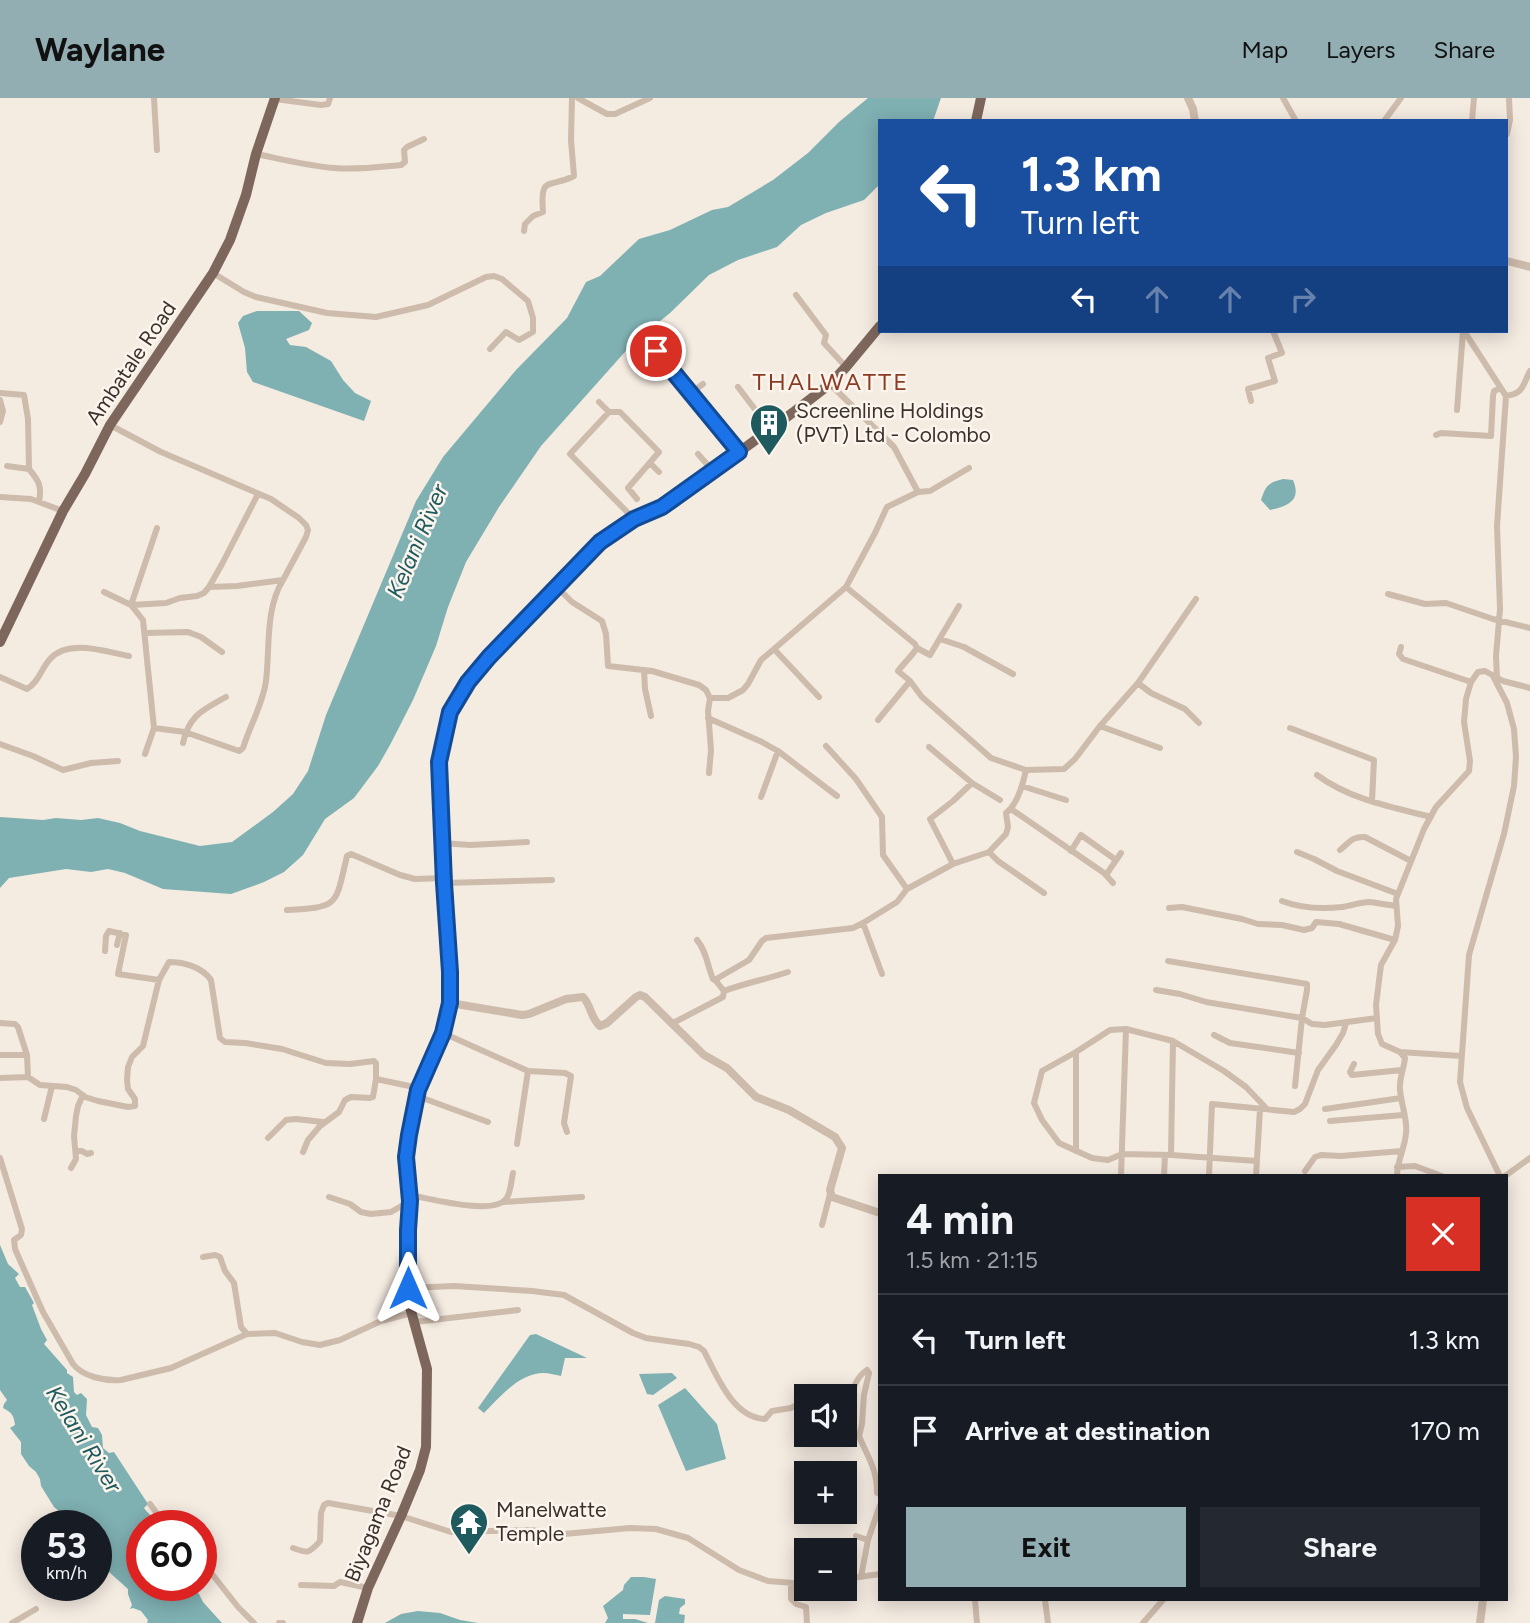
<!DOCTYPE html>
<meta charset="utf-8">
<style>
:root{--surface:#171b24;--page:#242831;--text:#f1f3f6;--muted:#9ea1a6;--line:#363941;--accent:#92aeb2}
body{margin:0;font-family:Figtree,sans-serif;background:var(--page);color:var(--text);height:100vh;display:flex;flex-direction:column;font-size:26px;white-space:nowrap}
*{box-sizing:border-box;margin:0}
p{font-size:23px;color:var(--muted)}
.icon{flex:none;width:38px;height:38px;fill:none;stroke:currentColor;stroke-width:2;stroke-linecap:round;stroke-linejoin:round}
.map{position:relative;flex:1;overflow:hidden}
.drawer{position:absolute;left:878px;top:1076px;width:630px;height:427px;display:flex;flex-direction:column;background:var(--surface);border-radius:0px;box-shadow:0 4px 18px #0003}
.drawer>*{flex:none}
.top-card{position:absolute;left:878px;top:21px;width:630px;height:214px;border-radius:0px;box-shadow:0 4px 18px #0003;background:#1a4fa0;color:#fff;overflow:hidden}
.fabs{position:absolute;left:794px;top:1286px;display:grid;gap:14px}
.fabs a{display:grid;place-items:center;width:63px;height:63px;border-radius:0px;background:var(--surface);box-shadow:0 4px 18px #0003;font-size:35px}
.speed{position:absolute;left:21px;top:1412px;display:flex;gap:14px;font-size:35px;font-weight:700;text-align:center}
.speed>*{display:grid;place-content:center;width:91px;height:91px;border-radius:50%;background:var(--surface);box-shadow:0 4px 18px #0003;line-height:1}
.speed small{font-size:18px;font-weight:400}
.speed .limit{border:10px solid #d22;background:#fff;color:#111}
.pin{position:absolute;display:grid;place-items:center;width:60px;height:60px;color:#fff;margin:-30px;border:4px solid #fff;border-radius:50%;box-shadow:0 2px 7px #0007}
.me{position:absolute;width:77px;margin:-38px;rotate:0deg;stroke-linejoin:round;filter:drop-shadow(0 0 5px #0008)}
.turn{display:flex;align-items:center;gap:24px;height:147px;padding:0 28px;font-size:32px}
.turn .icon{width:91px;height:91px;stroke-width:2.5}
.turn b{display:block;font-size:49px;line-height:60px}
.lanes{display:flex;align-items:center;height:66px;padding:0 28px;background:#0003;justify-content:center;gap:35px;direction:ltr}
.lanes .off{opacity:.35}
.round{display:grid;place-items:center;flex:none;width:74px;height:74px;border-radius:0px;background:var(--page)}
.headline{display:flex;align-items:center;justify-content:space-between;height:119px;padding:0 28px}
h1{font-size:42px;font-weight:700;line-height:52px}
.cta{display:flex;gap:14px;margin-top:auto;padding:14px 28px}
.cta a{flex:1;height:80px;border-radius:0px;background:var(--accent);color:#111;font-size:28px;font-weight:700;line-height:80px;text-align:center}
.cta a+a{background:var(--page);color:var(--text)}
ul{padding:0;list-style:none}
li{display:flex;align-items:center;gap:21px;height:91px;padding:0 28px;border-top:2px solid var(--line)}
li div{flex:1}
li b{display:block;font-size:26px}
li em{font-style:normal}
header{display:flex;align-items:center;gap:42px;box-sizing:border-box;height:98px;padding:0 35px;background:var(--accent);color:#111}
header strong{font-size:33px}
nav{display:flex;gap:38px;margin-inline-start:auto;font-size:24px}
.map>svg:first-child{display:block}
.water{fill:#7fb0b2}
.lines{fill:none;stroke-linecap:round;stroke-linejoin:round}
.minor{stroke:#cdbbac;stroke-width:6}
.tertiary{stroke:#cdbbac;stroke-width:8}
.primary{stroke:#7d675c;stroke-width:10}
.route-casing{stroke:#114b97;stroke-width:18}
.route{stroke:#1a73e8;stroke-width:12}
.labels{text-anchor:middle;stroke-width:5;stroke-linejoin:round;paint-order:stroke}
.street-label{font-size:21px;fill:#3b302b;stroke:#fbf5ee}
.poi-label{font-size:21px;fill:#3b302b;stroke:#fbf5ee;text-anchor:start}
.water-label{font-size:23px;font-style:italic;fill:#1f5a5e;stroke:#fbf5ee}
.quarter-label{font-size:24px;letter-spacing:2px;fill:#8c3b22;stroke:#fbf5ee}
</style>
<header>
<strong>Waylane</strong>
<nav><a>Map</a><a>Layers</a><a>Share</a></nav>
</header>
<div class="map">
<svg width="1530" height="1525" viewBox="0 0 1530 1525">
<rect width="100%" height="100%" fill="#f4ebe1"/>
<path class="water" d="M868,0H941L933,23H880V86L864,102L826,115L801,127L777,149L738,162L709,177L670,215L632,246L541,348L499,409L466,464L448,509L436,548L413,602L390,647L378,668L354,700L325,721L303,757L284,774L264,784L231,796L163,791L125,775L108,771L91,774L66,771L9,780L0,790V719L43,722L56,720L81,722L98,720L120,725L140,733L200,748L232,744L273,714L293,696L308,673L326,617L416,403L443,359L516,272L567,220L586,184L600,178L639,141L670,132L712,112L728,109L773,82L808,55L839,24Z
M257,213H299L312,225L309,232L286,241L290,247L306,249L331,263L343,282L355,295L371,303L364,323L253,284L247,274L245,250L238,225L243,218Z
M1283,381L1293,382C1302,403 1287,408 1270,412L1261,402C1266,387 1268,385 1283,381Z
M0,1147L8,1166L19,1176L15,1180L20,1189H25L34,1205L32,1207L41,1231L47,1242L44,1246L67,1272V1275L73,1279L74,1294L77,1297L81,1295L87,1301L86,1317L92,1329L98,1330L102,1337L103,1350L109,1355L114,1354L148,1406L144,1410C150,1418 153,1418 158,1428H142V1488H195L203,1504L222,1525H147L148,1522L141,1513L133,1510L130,1511L132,1507L128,1496V1491L99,1465L102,1457L96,1451V1428H73L67,1420L54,1409L41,1388L40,1381L36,1374L29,1368L21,1356V1344L10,1330L15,1327C14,1317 11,1314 3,1310L4,1306L7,1302L0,1292Z
M536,1236L587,1260H565L561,1278C555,1277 549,1275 544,1275C519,1275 500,1299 484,1315L478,1310L530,1237Z
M672,1275L677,1280L653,1297L647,1296L639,1276Z
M685,1290L717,1326L726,1361L686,1373L658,1307Z
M631,1479H644L656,1481L650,1517L623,1516V1521H635L648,1525H605L608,1520L603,1508L623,1492L624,1487Z
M665,1498L685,1501V1506L680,1510L679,1516L685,1517L684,1525H655L659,1502Z
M418,1513L440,1515L460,1522L478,1525H385L401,1516Z"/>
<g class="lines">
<path class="minor" d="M154,0L157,52
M578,0L607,16H615L650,0
M1283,0L1296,23
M275,1L321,7L328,6L330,0
M1384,23L1401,0
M1472,23L1474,0
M1507,36L1510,22L1509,0
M256,56C281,61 309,68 334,70C356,72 379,69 401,67L405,64L404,52L407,49L424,41
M524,133L525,126L533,118L543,114C540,76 549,91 574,78L571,42L572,0
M213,175L244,194L256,199L327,215L376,219L428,207L486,179L494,178L502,181L528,203L533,220V234L519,242L506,234L490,251
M796,197L826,237L824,245L846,269
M1464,233L1506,298L1497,428L1500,511L1496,558L1497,580
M650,258L656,253L739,354
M830,286L894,349L918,394L930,393L969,370
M738,289L770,331
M0,295L24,297L28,321L29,371
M691,295L703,286
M1506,298C1524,296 1523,286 1530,273
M0,302L3,313L0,324
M1251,303L1248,291L1275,283L1268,260L1282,255L1273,233
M599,304L609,314
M1457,312L1463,233
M110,327L161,354L271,401L299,420L306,427L308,432L306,439L283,482
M1436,337L1441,335L1491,338L1493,298L1494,293L1501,290
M698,356L713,373
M650,365L659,374
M7,368L29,371C39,383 42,388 39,404
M0,399L31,401L63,413
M634,421L570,356L609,314H620L659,354L628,390L637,401
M157,430L131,507L166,505L180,500L197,498L204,495L209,489L222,466L258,396
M557,489L572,504L602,523L606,536L608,568L652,573L699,587L706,592L710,600L708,613L711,652L709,675
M846,489L875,435L887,409L918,394
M104,494L131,507L143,522L154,630L145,656
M1388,496L1425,506L1446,505L1493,521L1530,530
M145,535L188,534L201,539L222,554
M940,541L964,549L1013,576
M1401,549L1399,556L1403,561L1471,584
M917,550L930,557L959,508
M644,572L645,591L651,618
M1493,578L1507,605L1514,631L1516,659L1514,688L1504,736L1469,857L1460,984L1467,1010L1500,1078
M0,579L27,591C39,584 41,571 50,561C69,540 106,554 129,558
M1138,585L1151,595L1185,611L1199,625
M710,600H728L743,592L748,586L761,562L774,551
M708,620L762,644L778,653L837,698
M878,622L910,583
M1100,628L1160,650
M154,630L185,634L239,653L243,650C250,627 263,606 266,583C270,550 265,511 283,482L237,488L209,489
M1290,630L1374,662L1372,703
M183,645C189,617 203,612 226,599
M0,646L33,658L63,672L91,665L118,663
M826,648L856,681L882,719L883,757L907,791
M929,649L972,685L1000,702
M1026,672L1064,671L1075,661L1100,628L1138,585L1196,501
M1317,677C1349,701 1391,709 1431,719
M1022,688L1066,702
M761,699L778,653
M1011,711L1104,775L1113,785
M442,745L470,747L527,744
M1340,752C1349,745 1352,738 1365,739L1411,763
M1071,753L1081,737L1116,762
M989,754L998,763L1044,795
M1297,754L1314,761L1337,773L1398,796
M953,766L930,721L953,703L972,685
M1106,777L1121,755
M444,785L552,782
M1282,803C1300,810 1323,811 1342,809C1351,808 1360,804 1369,804C1378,805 1388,807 1396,808
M1169,810L1182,809L1242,821L1258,826L1282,827L1304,832L1312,830L1316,824L1339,826L1395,842
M287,812C340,809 335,808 347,758L351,756L400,777L415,781L444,780
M863,825L882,876
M697,842C707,854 707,867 713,881L716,883
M117,847L120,835
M105,853L106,838L109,833L126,837L118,876L159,882
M1168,863L1307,886V892L1302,920L1295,988
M1156,892L1180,896L1206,904L1302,920L1312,926L1325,927L1377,920
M724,893C745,885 767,881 788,874
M0,925L15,926L18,929L27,957L28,979
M673,925L723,899L724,893L716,883L718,880L749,862L762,843L766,840L853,830L863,825L897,804L907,791L953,766L989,754L1006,736L1008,729L1006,715C1018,706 1023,686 1026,672L991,660L922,599L910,583L898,573C904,565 911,559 917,550L915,546L846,489L774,551L819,599
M443,935L528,973L565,975L571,978L564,1025L567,1034
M1214,937L1230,945L1299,955
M1076,954V1053
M1400,954L1461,958
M0,957H27
M1354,966L1350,974L1352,977L1402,972
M0,980L28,979L40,987L67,989L76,992L85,999L98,1003L128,1009L135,1008V1001L128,991L127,982L128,969L132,959L143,948L159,882L169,864C184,864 202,869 211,882L220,940L225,944L245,945L282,951L326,965L350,966L374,963L376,965V981L373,999L370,1000L351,999L345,1002L339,1014L320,1028L308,1042L303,1054
M376,981L419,990
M417,998L488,1024
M1325,1011L1401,1000
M44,1021L52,988
M1330,1023L1403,1017
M268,1040L286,1022L296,1021L323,1024
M517,1046L528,973
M76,1053H82L87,1056L91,1055
M1171,1057L1173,943
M0,1060L22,1131L21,1137L14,1142L15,1151L43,1214L73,1266C83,1279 105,1283 121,1282L171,1270L247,1236L275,1235L302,1244L320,1247L340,1242L381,1223L412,1215
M1257,1063L1171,1057L1122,1056L1108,1062L1092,1060L1059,1045L1042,1022L1034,1005L1042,973L1076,954L1110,932L1126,931L1173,943L1224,973L1246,989L1267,1011
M1397,1069L1415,1068L1442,1078
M71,1070L76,1061L74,1038L76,1018L78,1008L83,997
M1305,1073L1315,1059L1321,1057L1341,1058L1402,1053
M1121,1078L1126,931
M1164,1078L1165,1057
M1209,1078L1212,1006L1294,1014L1300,1011L1305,1006L1318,972L1336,947L1343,935L1346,925
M1256,1078L1260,1011
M1397,1078C1397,1063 1405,1050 1406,1035C1408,1024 1401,1005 1400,992C1399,980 1404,971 1405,960L1400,954L1382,946L1378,936L1376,907L1381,867L1395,842L1398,828L1396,801L1424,731L1436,709L1469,673L1470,663L1464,624L1466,601L1471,584L1478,574L1485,573L1503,583L1530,590
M1505,1078L1530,1060
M409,1097C429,1100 493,1118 506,1101C511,1095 511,1083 513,1075
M329,1099L350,1106L361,1114L371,1116L391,1114L410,1103
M504,1104L582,1099
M822,1127L830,1096
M203,1159L215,1157L220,1159L225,1173L234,1185L241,1229L247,1236
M408,1190L454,1188L532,1193L564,1197L633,1235L646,1240L689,1246L699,1249L704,1253C717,1278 733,1320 765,1321L772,1313L791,1310L801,1305L807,1306
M415,1224L518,1212
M845,1311L849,1310C852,1296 854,1280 867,1272L869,1275L864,1297L862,1326L859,1338C868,1360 877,1370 877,1395L880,1396
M150,1406L166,1428
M856,1438L868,1442L861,1479
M868,1442L880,1407
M293,1450C309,1456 309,1455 320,1443L321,1415L324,1407L328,1405L401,1418L451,1434L531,1432L564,1436L630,1430L656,1431L688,1440L739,1472L768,1483L807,1486
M201,1462L238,1509L254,1525
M845,1481L880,1476
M791,1485V1501L796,1506L806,1509L807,1525
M301,1487L334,1488L340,1484L368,1490
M975,1502L977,1525
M1045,1502L1048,1525
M12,1525L36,1511
M279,1525H283
M1143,1525L1163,1502"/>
<path class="tertiary" d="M1188,0L1193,11L1195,23
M1507,163L1530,169
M450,905L522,917L529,916L566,901L583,899C591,907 591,921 600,928L607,925L636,899L640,897L645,899L704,957L727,970L756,999L789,1012L835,1039L842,1050L830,1092L832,1099L880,1115
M1480,1525L1483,1502"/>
<path class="primary" d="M976,23L981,0
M0,544L63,413L85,376L110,327L213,175L230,142L246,97L256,56L275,0
M357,1525L368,1490L401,1418L420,1372L426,1349L427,1271L408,1202V1132L410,1103L406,1059L414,1006L419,990L443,935L450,905V874L444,780L439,664L450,614L468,584L489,559L600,444L634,421L662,409L682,396L795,313L830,286L846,269L880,228"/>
</g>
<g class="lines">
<defs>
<path id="route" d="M408,1190V1132L410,1103L406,1059L409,1037L418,992L443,935L450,905V874L444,785L439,664L450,614L468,584L489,559L600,444L634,421L662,409L739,354L656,253"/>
</defs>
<use href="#route" class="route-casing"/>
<use href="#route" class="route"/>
</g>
<defs>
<symbol id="building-pin" viewBox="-11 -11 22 30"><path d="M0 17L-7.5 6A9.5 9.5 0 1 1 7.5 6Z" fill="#1f5a5e" stroke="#fbf5ee"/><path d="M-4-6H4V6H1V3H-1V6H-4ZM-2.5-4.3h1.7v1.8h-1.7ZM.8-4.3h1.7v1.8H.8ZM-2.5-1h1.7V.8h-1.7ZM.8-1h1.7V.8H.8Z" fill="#fff"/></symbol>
<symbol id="temple-pin" viewBox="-11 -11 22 30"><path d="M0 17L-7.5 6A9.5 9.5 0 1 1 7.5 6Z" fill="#1f5a5e" stroke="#fbf5ee"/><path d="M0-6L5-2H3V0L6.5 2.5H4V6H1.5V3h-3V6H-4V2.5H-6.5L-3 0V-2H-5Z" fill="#fff"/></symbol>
</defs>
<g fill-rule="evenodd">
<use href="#building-pin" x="747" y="303" width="44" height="60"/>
<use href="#temple-pin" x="447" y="1402" width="44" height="60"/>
</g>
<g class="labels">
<g class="street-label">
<text transform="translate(131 265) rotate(-56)" y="7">Ambatale Road</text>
<text transform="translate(378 1416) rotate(-68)" y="7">Biyagama Road</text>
</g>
<g class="poi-label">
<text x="796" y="320">Screenline Holdings<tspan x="796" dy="24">(PVT) Ltd - Colombo</tspan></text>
<text x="496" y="1419">Manelwatte<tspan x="496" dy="24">Temple</tspan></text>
</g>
<g class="water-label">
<text transform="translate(417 443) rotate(-67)" y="8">Kelani River</text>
<text transform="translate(84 1341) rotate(58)" y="8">Kelani River</text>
</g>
<g class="quarter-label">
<text x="831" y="292">THALWATTE</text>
</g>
</g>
</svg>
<div class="fabs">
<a><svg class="icon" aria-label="sound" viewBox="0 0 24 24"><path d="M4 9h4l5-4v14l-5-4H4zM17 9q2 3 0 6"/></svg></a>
<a>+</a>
<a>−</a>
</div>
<div class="speed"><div>53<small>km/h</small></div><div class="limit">60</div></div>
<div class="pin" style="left:656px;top:253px;background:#d93025"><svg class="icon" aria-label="arrive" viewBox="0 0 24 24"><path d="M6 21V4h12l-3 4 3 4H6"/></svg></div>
<svg class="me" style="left:408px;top:1190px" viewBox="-20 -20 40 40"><path d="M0-17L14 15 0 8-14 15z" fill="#1a73e8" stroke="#fff" stroke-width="4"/></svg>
<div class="top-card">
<div class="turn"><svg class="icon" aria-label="left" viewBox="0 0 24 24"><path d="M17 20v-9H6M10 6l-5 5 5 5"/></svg><div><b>1.3 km</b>Turn left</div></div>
<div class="lanes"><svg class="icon" aria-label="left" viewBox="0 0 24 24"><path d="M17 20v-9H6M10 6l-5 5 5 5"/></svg><svg class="icon off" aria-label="ahead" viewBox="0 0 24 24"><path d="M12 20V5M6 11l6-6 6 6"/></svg><svg class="icon off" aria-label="ahead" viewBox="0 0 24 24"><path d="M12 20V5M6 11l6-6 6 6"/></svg><svg class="icon off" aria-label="right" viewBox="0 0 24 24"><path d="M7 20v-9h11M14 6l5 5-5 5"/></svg></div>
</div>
<section class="drawer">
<div class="headline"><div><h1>4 min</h1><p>1.5 km · 21:15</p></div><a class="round" style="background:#d93025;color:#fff"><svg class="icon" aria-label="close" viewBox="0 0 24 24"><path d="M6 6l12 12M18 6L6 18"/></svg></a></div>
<ul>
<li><svg class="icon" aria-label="left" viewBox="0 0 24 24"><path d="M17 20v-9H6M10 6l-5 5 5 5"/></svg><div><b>Turn left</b></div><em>1.3 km</em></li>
<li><svg class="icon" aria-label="arrive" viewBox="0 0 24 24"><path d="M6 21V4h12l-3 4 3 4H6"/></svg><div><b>Arrive at destination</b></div><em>170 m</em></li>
</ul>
<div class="cta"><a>Exit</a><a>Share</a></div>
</section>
</div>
